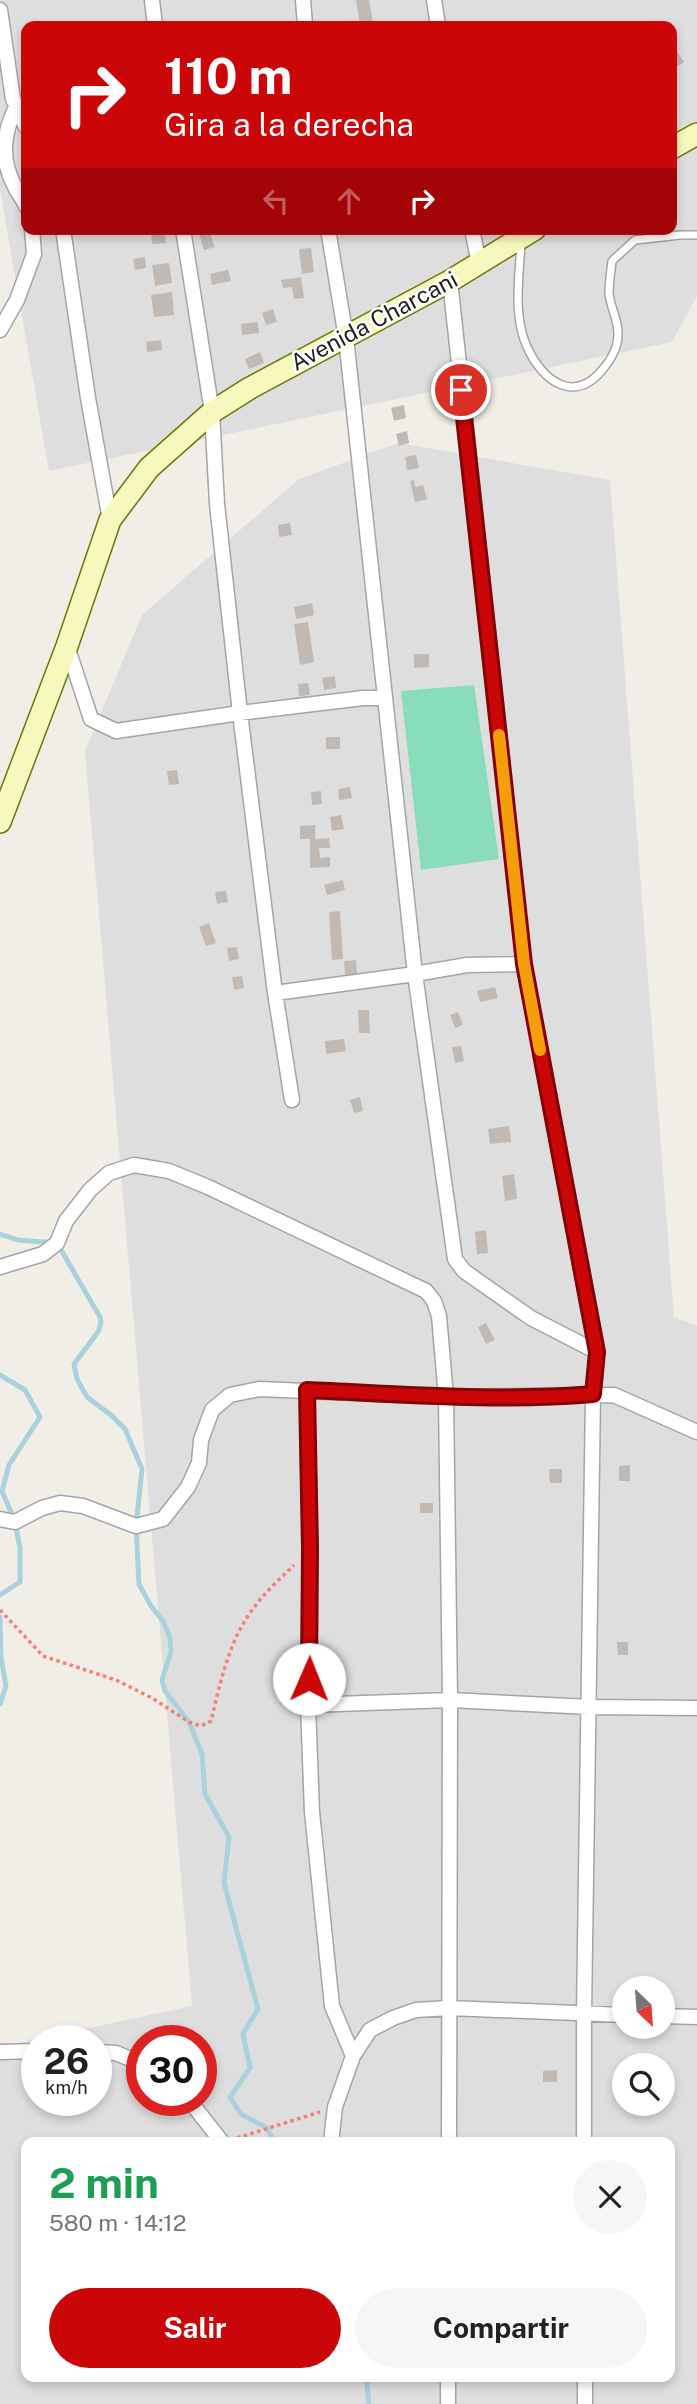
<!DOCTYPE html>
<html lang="es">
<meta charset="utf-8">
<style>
:root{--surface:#fff;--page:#f6f6f6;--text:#222;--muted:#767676;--accent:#cb0609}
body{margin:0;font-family:"Public Sans",sans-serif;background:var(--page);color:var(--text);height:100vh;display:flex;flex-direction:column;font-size:26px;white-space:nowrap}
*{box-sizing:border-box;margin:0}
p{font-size:23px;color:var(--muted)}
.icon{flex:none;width:38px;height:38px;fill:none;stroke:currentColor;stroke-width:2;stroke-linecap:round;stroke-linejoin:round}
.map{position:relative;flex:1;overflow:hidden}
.sheet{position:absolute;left:21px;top:2137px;width:654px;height:245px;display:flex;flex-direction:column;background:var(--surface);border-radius:14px;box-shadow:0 4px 10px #0003}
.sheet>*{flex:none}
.top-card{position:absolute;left:21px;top:21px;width:656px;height:214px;border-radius:14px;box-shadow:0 4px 10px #0003;background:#cb0609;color:#fff;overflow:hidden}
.needle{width:46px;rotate:155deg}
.fabs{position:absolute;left:612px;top:1976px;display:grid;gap:14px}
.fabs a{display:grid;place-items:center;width:63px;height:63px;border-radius:50%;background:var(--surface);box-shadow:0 4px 10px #0003;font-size:35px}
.speed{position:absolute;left:21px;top:2025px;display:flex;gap:14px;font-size:35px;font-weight:700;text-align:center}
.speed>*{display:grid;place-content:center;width:91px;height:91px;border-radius:50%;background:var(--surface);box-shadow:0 4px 10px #0003;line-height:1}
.speed small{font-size:18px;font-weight:400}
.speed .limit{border:10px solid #d22;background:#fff;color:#111}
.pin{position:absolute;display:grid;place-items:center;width:60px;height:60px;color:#fff;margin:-30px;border:4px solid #fff;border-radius:50%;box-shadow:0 2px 7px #0007}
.me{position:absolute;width:77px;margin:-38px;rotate:1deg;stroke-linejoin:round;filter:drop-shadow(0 0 5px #0008)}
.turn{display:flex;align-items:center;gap:24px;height:147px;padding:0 28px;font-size:32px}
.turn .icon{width:91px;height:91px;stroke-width:2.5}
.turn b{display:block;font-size:49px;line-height:60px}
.lanes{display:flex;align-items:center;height:66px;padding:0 28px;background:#0003;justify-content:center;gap:35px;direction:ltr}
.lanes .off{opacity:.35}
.round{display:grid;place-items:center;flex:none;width:74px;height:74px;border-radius:37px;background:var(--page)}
.summary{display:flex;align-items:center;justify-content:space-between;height:119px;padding:0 28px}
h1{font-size:42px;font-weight:700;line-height:52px;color:#1e9e55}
.cta{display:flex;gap:14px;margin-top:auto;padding:14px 28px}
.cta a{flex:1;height:80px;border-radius:42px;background:var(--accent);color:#fff;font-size:28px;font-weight:700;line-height:80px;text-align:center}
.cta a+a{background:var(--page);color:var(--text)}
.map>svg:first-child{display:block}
.residential{fill:#dfdede;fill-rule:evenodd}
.pitch{fill:#89ddbb}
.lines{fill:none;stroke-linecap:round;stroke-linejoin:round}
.stream{stroke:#aad2dd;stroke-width:5}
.building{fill:#c1bab4}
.lane-casing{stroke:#a5a5a5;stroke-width:10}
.street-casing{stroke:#a5a5a5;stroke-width:17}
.secondary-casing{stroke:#6d7708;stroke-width:24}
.path{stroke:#f67f74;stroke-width:3.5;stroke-dasharray:3.5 3.5;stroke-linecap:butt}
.lane{stroke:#fff;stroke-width:7}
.street{stroke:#fff;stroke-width:14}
.secondary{stroke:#f6f8be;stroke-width:21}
.route-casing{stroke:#840406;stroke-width:18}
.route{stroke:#cb0609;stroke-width:12}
.slow{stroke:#f59e0b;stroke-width:12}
.labels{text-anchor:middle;stroke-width:5;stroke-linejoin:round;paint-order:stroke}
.street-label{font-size:23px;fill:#212121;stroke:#fff}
</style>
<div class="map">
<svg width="697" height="2404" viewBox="0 0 697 2404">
<rect width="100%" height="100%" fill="#f1eee8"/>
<path class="residential" d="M0,0H697V296L672,342L49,471L0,190ZM26,26H672V229H26Z
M398,443L610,480L674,1317L697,1326V2404H0V2047L192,2006L85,751L142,615L299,479ZM625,1988H663V2026H625ZM37,2040H96V2100H37ZM142,2040H201V2100H142ZM625,2065H663V2104H625ZM26,2142H670V2376H26Z"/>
<path class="pitch" d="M474,685L499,859L421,870L401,691Z"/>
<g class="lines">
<path class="stream" d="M0,1234L18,1240L57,1243L100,1317L101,1323L98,1332L74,1364L77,1379L87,1397L111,1415L125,1429L142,1469L136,1526L139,1584L151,1606L163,1621L170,1638L171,1652L162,1680L165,1691L189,1722L202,1754L205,1794L229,1837L224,1883L258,2009L243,2034L250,2068L230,2097L241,2114L267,2128L274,2142
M0,1375L25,1390L40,1417L9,1465L2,1491L15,1522L20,1548V1582L0,1595
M0,1617L1,1658L6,1686L0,1704
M366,2376L369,2404"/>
</g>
<path class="building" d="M356,0H369L373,23L360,25Z
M677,51L684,62L672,70V54Z
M205,231L206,236L210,234L215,247L204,250L199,233Z
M165,233L166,243L152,244L151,234Z
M311,248L314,272L302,274L299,249Z
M145,257L146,268L135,270L133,259Z
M169,263L172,283L155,286L152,265Z
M228,270L231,281L212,285L210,274Z
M301,277L304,298L294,299L292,287L283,288L281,280Z
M172,292L174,315L154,317L151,295Z
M273,309L277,322L266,325L262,313Z
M258,322L259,333L242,335L241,324Z
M161,340L162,350L147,352L146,342Z
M260,352L264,363L249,369L245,359Z
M404,405L406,418L394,421L391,408Z
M407,431L409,443L399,446L396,434Z
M416,455L419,468L407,470L405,457Z
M414,480L415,487L423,485L427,499L415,502L410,481Z
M290,523L292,535L279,537L278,525Z
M312,603L314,615L296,619L294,607Z
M308,622L314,662L300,665L294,624Z
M414,654H429V667L414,668Z
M335,676L336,688L324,690L322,678Z
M308,683L310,695L299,696L298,684Z
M326,737H340V749H326Z
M177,770L179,784L169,785L167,771Z
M350,787L352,798L339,800L338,789Z
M321,791L322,804L312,805L311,792Z
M341,815L344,829L332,831L330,817Z
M315,825V839L329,838L330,848H319L320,858L330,857V867L310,868V839H300V826Z
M343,880L345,890L327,895L324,885Z
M226,891L228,902L217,904L215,892Z
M340,911L343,959L332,960L329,912Z
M209,923L216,943L206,946L199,927Z
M237,947L239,959L229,961L227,948Z
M356,960L357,974L345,975L344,961Z
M242,976L244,988L234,990L232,977Z
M495,987L498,998L480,1002L477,991Z
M358,1010H369L370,1033H359Z
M458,1012L463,1025L455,1028L450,1015Z
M344,1039L346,1051L326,1054L325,1041Z
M461,1046L464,1061L455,1063L452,1047Z
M360,1097L363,1111L354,1113L350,1100Z
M509,1126L511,1142L490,1144L488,1129Z
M514,1174L517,1199L505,1201L502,1176Z
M486,1230L488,1253L477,1254L475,1232Z
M486,1323L495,1340L486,1344L478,1327Z
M630,1465V1481H619V1466Z
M549,1469H562V1483H550Z
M420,1503H433V1513H420Z
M617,1642H628V1655H618Z
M557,2070V2082H543V2071Z"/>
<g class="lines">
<defs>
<path id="lane" d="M521,240C520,275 512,313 527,347C543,381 574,405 603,369C611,360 618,347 618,335C619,321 610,307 609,293C609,283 611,271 612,261L635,240L680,235H697"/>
<path id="street" d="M152,0L155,26
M303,0L305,26
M434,0L438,26
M0,10L13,99L26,127
M16,107C3,134 0,159 15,187C18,193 23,199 26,206
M63,229L88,398L110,520
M183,229L212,412L217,504L240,713L275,993L292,1100
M328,229L346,338L415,974L455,1259L464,1271L531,1318L597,1352
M472,229L479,264
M450,281L524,964L597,1352L593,1394L584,2014V2142
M0,330L17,300L34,254L32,229
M67,646L91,719L116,731L240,713L363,698H385
M275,993L415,974L467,965L524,964
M0,1267L43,1254L57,1243L66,1221L90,1190L109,1173L134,1165L169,1171L208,1187L426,1291L434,1301L439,1316L446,1397L450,1700L449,2142
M307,1390L310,1549L308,1705L312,1812L332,2006L353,2056
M0,1519L15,1522L42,1508L60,1503L83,1506L136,1526L163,1519L188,1487L199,1463L201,1440L212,1410L230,1395L259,1389L446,1397L614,1395L697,1432
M308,1705L450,1700L590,1707L697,1708
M663,2016L697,2017
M0,2052L37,2051
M96,2052L116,2053L142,2064
M189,2100L222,2142
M331,2142L335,2107L353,2056L370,2030L393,2018L416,2010L449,2008L625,2015
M585,2376V2404
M448,2404V2376"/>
<path id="secondary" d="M672,148L697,134
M0,822L67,646L110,520L149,468L212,412L250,388L450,281L535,229"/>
</defs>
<use href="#lane" class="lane-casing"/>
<use href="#street" class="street-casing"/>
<use href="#secondary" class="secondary-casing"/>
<path class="path" d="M0,1610L43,1656L116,1680L152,1698L189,1722L201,1726L211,1721C220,1684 229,1640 253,1609C264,1593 280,1579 294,1565
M237,2138L320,2112"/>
<use href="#lane" class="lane"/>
<use href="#street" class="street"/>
<use href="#secondary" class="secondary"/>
</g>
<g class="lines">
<defs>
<path id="route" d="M309,1679L310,1549L307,1390C402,1394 498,1402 593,1394L597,1352L524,964L461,390"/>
</defs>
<use href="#route" class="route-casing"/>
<use href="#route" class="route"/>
<path class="slow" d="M499,735L524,964L540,1050"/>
</g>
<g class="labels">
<g class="street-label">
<text transform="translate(374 321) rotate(-28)" y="8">Avenida Charcani</text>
</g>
</g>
</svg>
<div class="fabs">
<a><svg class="needle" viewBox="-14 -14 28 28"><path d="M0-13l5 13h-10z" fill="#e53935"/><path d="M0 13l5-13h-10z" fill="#767676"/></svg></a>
<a><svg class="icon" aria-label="search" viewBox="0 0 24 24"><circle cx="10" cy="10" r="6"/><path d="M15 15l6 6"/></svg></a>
</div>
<div class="speed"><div>26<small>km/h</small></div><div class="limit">30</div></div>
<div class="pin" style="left:461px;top:390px;background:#d93025"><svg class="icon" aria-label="arrive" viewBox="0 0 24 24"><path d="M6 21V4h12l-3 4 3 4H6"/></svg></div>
<svg class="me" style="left:309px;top:1679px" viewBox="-20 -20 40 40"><circle r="19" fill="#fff"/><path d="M0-13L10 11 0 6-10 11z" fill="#cb0609"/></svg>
<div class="top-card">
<div class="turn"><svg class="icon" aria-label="right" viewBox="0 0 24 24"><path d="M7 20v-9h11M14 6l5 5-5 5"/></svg><div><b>110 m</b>Gira a la derecha</div></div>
<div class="lanes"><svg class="icon off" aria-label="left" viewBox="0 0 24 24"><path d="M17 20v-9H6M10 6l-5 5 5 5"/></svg><svg class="icon off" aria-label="ahead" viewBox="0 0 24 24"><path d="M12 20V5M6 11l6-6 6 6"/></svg><svg class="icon" aria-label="right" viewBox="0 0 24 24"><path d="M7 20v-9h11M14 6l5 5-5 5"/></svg></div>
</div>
<section class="sheet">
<div class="summary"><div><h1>2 min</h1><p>580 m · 14:12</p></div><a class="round"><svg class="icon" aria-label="close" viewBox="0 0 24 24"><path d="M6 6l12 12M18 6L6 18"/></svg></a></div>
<div class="cta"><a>Salir</a><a>Compartir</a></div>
</section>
</div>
